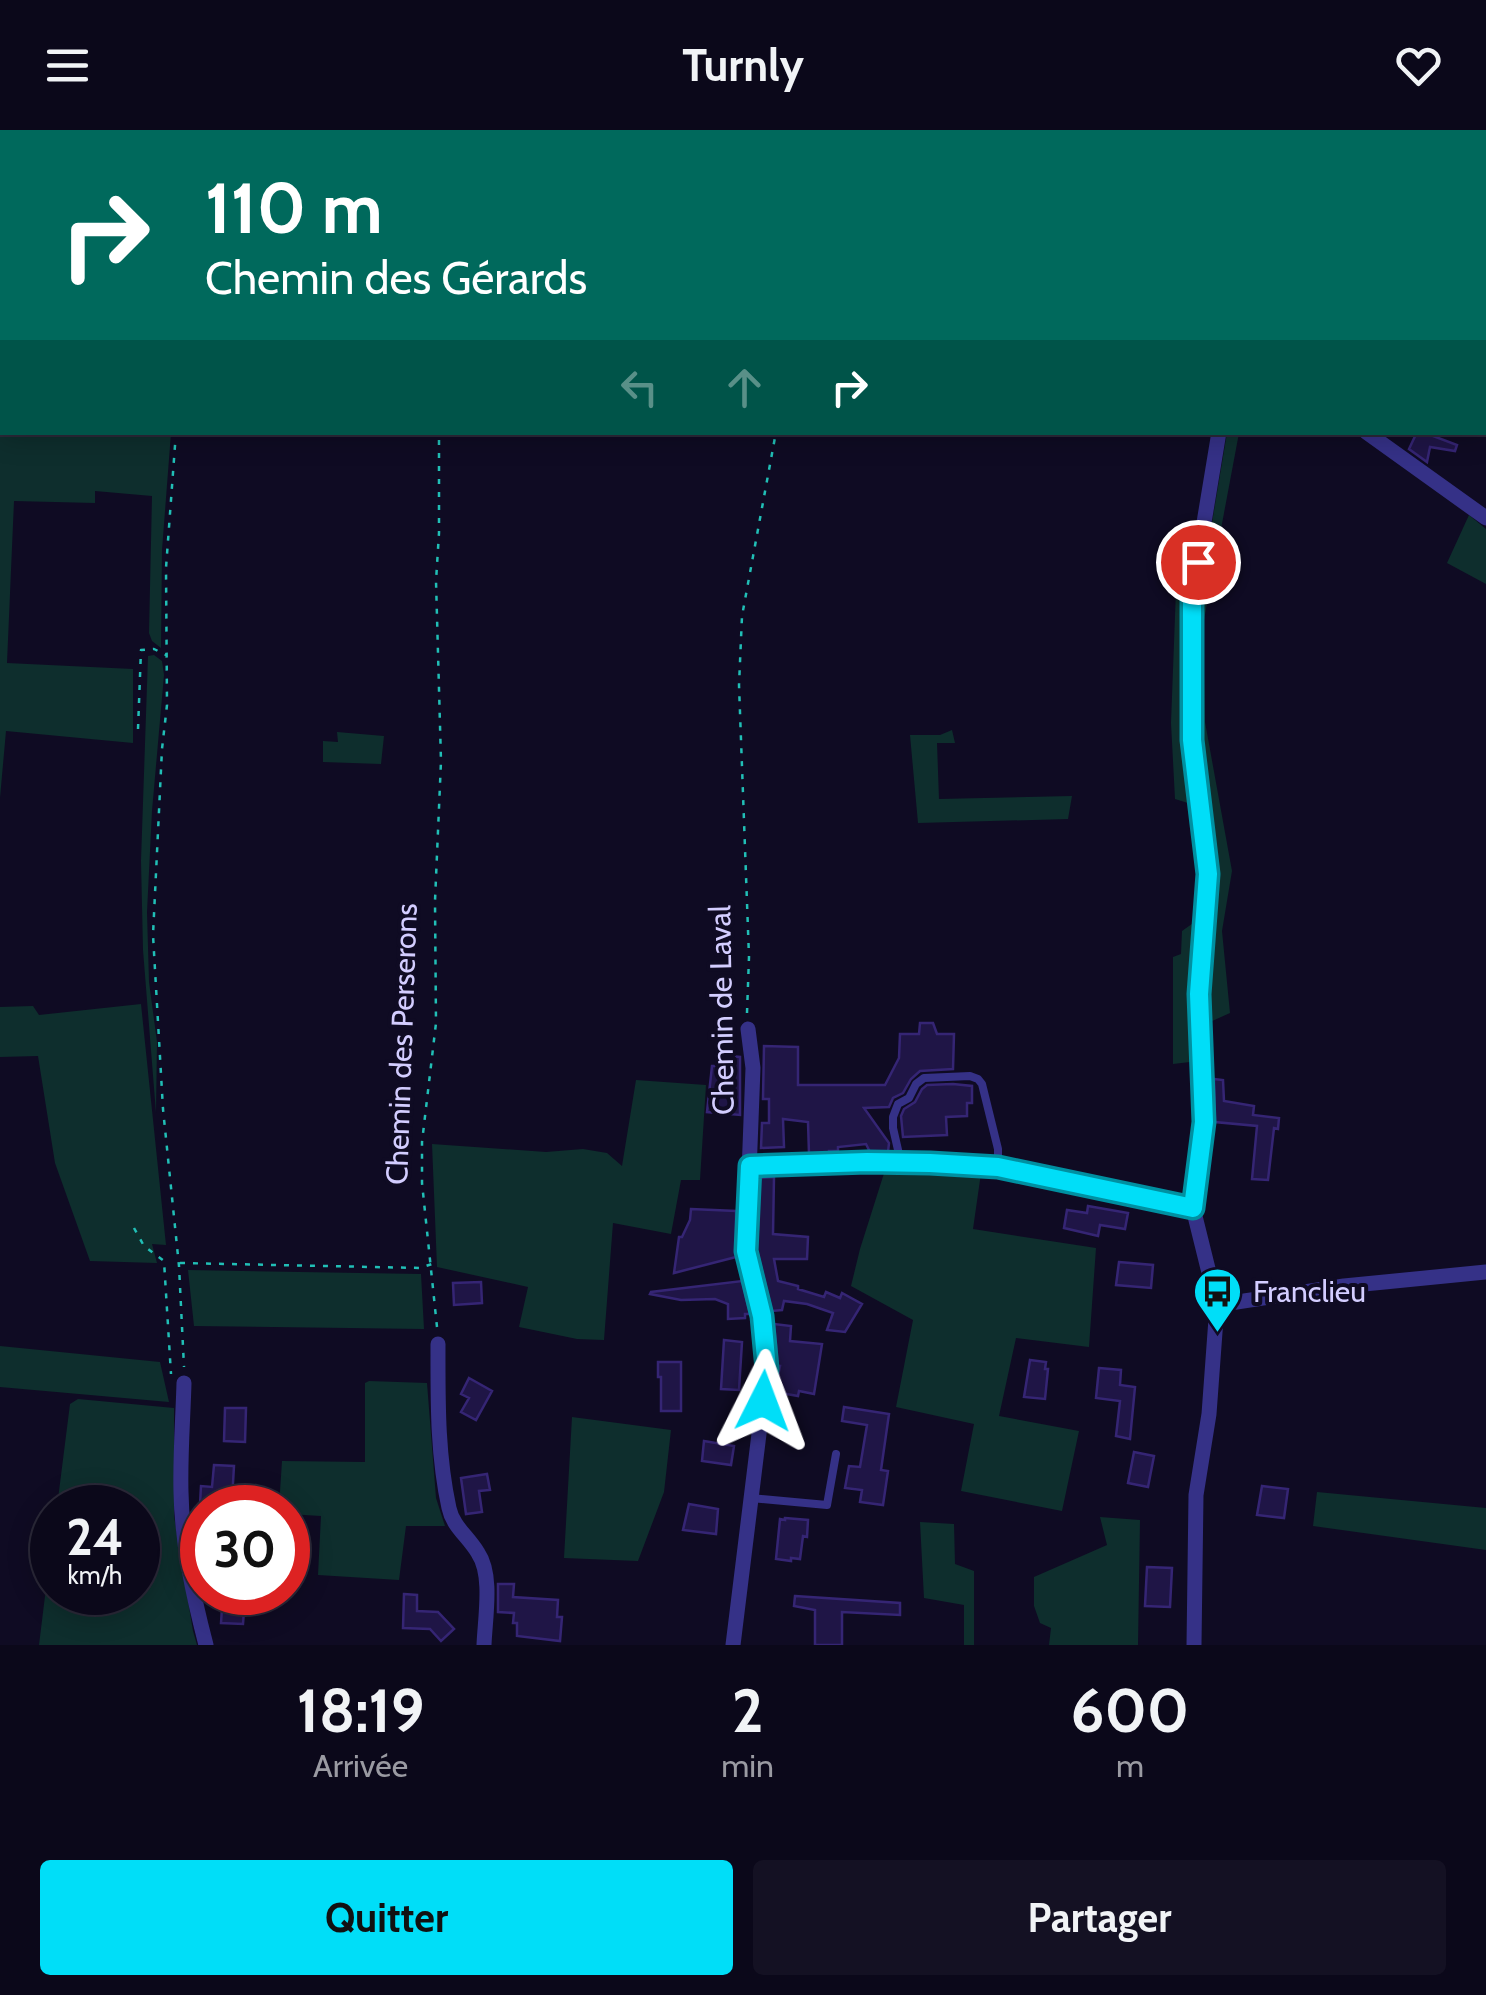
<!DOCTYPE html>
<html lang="fr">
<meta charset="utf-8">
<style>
:root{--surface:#0b081a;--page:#141123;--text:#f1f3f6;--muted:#9a9aa2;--line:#2b2939;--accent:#00def8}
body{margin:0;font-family:Cabin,sans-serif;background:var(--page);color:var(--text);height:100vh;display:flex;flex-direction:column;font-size:38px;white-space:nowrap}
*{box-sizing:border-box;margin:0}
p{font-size:32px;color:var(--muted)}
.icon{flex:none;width:55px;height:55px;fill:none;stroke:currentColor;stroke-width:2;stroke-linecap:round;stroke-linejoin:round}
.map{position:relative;height:1515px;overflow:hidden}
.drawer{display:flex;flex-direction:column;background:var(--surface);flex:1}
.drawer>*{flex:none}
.banner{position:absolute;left:0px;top:0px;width:1488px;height:305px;box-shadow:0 5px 25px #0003,0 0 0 2px var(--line);background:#00695c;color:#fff;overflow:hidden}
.speed{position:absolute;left:30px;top:1355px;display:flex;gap:20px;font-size:50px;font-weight:700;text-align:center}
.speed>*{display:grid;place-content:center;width:130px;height:130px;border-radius:50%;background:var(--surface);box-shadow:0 5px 25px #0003,0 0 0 2px var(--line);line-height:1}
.speed small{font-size:25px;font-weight:400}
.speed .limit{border:15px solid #d22;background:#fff;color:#111}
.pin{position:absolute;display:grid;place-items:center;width:85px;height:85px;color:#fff;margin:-42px;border:5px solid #fff;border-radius:50%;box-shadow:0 2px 10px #0007}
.me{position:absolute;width:110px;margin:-55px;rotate:3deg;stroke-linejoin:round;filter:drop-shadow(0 0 8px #0008)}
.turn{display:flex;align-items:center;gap:35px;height:210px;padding:0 40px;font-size:45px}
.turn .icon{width:130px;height:130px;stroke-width:2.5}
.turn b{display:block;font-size:70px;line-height:85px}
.lanes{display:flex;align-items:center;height:95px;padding:0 40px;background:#0003;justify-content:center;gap:50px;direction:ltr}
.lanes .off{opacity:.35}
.eta{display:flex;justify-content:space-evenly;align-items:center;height:170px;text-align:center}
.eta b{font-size:60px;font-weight:800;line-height:70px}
.button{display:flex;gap:20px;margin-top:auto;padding:20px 40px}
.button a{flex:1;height:115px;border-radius:10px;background:var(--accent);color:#111;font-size:40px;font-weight:800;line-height:115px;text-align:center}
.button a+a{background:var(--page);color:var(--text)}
header{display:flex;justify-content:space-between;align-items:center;height:130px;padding:0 40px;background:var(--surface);font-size:45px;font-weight:800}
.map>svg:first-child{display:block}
.green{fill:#0e2e2d}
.building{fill:#1f1546;stroke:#352574;stroke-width:2.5}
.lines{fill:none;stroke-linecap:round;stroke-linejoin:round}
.path{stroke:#21bfb6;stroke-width:2.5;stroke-dasharray:5 8;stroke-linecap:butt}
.lane{stroke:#353187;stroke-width:8}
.street{stroke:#353187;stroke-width:15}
.route-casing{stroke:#0090a1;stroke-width:25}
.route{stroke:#00def8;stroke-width:18}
.labels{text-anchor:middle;stroke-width:8;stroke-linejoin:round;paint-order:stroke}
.street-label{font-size:30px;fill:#d3cdff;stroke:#0f0b23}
.poi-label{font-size:30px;fill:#d3cdff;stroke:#0f0b23;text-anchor:start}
</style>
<header><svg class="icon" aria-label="menu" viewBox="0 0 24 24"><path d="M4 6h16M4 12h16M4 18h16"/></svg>Turnly<svg class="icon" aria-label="heart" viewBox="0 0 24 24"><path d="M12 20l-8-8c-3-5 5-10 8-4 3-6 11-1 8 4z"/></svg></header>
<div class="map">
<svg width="1486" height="1515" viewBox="0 0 1486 1515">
<rect width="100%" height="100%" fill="#0f0b23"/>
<path class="green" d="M0,0H166V2H2V302L171,303L162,420L161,518L152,511L149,503L152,366L95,361V373L14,371L7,533L133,539V613L6,601L0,668Z
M1227,303H1239L1203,495L1205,592L1232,741L1222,801L1230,883L1210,892L1207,852L1218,745L1198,608L1195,494Z
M1469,385L1486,399V454L1447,433Z
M1190,426C1180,508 1183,592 1191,674L1175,669L1171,593L1177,433Z
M154,525L162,531L164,545L152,681L147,782L149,852L157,912L156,983L143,820L141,731L148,526Z
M952,600L955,613H937L939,669L1072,666L1068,689L918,693L910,605H940Z
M337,602L384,606L381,634L323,632V611L338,612Z
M1196,791L1195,921L1190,932L1173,934V827L1181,824L1182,801Z
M141,874L166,1115L152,1114L157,1133L90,1131L55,1033L38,926L0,927V877L33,876L39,885Z
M636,950L706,955L700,1050H681L671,1104L613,1093L604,1210L577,1209L519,1197L528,1157L437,1137L432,1014L546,1022L583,1019L607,1023L622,1036Z
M886,1037L981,1043L973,1099L1096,1118L1089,1217L1016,1208L999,1286L1079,1301L1062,1381L961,1361L974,1294L896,1277L913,1190L851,1156L860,1119Z
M188,1140L421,1144L424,1199L194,1196Z
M0,1216L160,1232L169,1272L0,1257Z
M369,1251L427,1253L436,1368L445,1396H406L399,1450L318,1445L321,1386L288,1384V1378L279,1377L282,1331L365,1332V1253Z
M78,1269L174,1278V1386L193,1501L197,1515H39L52,1409V1462H138V1378L57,1377L70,1274Z
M572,1287L671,1300L664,1362L638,1431L564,1428Z
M1317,1362L1486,1378V1420L1313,1396Z
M1100,1387L1140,1390L1138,1515H1049L1051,1498L1040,1493L1034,1476V1447L1107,1415Z
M920,1392L954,1394L955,1434L974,1441V1515H964V1475L924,1468Z"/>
<path class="building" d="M1417,302H1434L1433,306L1457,315L1455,321L1430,317L1427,332L1409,319Z
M920,893H933L937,904H954L953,939L920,941L911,949L903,963L893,968L889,977L864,978L889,1013L888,1022H870L866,1014L838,1017V1021H829V1023L809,1024L808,992L783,989L784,1017L761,1018L762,993H769V969H763L764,916L798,917V955H885L899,928L900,904H919Z
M718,925L740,927V985L707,982L712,936H717Z
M1214,949L1223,950L1224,971L1254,976L1253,985L1279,988L1278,999L1274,998L1268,1050L1252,1049L1257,996L1215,992Z
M953,954L972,956V973H967V986L946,987L947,1005L903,1007L901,986L904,979L915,972L922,959L927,955Z
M774,1047L773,1104L808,1107L807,1129H774L778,1151L798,1156V1159L824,1167L826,1162L840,1168L842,1163L862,1174L845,1202L827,1200L833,1183L807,1174L784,1171L782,1180L772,1181L757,1120L760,1048Z
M1088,1076L1128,1083L1125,1099L1100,1095L1098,1106L1064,1098L1067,1080L1087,1083Z
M691,1079L736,1081V1127L674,1143L679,1107H682L690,1090Z
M1119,1132L1153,1135L1151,1158L1116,1155Z
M742,1151L750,1184H745V1188L728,1189V1174L715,1169L681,1170L650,1164L651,1162Z
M481,1152L482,1173L454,1175L453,1153Z
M774,1194L791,1196L790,1211L822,1214L814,1264L799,1261L798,1266L775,1262L780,1236H778Z
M724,1210L742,1212L739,1260L721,1259Z
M1030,1230L1046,1232L1045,1239H1048L1045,1269L1024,1267Z
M658,1232H681V1281H661V1247H658Z
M1099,1238L1121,1240L1120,1255L1135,1257L1130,1309L1116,1306L1120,1271L1096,1268Z
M469,1248L492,1261L476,1290L461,1282L469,1268L461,1264Z
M844,1277L889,1284L881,1340L888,1341L883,1375L860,1372L862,1360L845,1358L849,1336L860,1337L867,1295L842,1291Z
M225,1278H246L245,1312L224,1311Z
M704,1311L734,1316L731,1335L702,1331Z
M1134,1322L1154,1326L1148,1357L1128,1353Z
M214,1335L234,1336L232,1370H226L225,1376L200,1374L201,1356L212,1357Z
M487,1344L490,1360L479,1361L482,1382L466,1384L461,1348Z
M1262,1356L1288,1359L1284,1388L1257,1385Z
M689,1374L718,1379L716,1404L683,1400Z
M785,1388L808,1390L807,1407L803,1406L800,1429L791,1428V1431L776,1429L780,1389L785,1390Z
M1147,1437L1172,1438L1170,1477L1145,1476Z
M498,1454H514L513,1467L558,1470L557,1487H562L560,1511L517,1506V1493H513L514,1483L498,1482Z
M223,1462H251L250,1481H244L243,1494L221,1493Z
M404,1464L417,1465V1481L438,1482L454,1499L441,1511L430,1499L403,1498Z
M795,1466L900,1473V1485L842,1482V1515H815V1480L794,1476Z"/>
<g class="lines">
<path class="path" d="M174,0V2
M911,0L915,2
M443,2L444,0
M819,2L820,0
M176,302L166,438L167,575L162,619L153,805L163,979L179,1136L184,1237
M138,599L141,520L154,519L166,525
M747,883L749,827L739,555L742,486L776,302
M134,1098L144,1116L164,1131L171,1244
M180,1133L420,1138L432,1134
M437,1197L422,1053V1012L436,893L435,771L441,631L436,451L439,403V302"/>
<path class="lane" d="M901,1033L893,998V987L898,974L909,968L916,954L924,948L970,946L978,949L982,954L998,1019V1037
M751,1368L827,1375L836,1324"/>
<path class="street" d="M1214,2V0
M1366,302L1486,388
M750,1037L867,1033L998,1037L1193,1078
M1217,1175L1344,1156L1486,1142
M438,1214C438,1269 437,1323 449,1378C453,1397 468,1406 478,1423C493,1445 485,1488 484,1515
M184,1253C183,1289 180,1326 181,1362C182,1414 193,1465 206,1515
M733,1515L767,1239L762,1186L746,1121L753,938L748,899
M1194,1515L1196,1365L1209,1284L1217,1175L1193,1078L1204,992L1199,864L1208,744L1191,610L1192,497V465L1219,302"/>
</g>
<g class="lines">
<defs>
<path id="route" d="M763,1271L767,1239L762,1186L746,1121L750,1036L867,1032L930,1033L998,1037L1193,1078L1204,992L1199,864L1208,744L1192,610V465L1198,432"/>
</defs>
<use href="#route" class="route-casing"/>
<use href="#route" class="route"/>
</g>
<defs>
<symbol id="bus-pin" viewBox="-11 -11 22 30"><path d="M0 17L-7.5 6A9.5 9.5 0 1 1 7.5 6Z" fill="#00def8" stroke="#0f0b23"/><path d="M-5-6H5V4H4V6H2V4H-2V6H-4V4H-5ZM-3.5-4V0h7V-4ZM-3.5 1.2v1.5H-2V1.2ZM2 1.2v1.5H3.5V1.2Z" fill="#111"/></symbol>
</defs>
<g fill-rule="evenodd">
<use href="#bus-pin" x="1190" y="1134" width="55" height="75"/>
</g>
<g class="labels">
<g class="street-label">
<text transform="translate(722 880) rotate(-91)" y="10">Chemin de Laval</text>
<text transform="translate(402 914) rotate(-88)" y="10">Chemin des Perserons</text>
</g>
<g class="poi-label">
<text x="1253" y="1172">Franclieu</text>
</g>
</g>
</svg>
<div class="speed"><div>24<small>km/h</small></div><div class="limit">30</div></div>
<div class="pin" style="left:1198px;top:432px;background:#d93025"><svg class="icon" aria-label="arrive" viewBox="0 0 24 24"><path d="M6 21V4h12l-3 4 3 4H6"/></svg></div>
<svg class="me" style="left:763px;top:1271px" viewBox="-20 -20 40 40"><path d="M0-17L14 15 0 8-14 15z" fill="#00def8" stroke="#fff" stroke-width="4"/></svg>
<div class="banner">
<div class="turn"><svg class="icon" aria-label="right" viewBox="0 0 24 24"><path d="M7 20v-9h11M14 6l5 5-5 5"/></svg><div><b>110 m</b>Chemin des Gérards</div></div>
<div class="lanes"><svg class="icon off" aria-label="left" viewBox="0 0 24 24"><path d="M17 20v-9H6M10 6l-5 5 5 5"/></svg><svg class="icon off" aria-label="ahead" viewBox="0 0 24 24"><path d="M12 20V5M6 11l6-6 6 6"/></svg><svg class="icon" aria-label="right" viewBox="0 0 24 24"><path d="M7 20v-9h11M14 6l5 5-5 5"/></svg></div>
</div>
</div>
<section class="drawer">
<div class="eta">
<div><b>18:19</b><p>Arrivée</p></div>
<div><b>2</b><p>min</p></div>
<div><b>600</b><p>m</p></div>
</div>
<div class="button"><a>Quitter</a><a>Partager</a></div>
</section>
